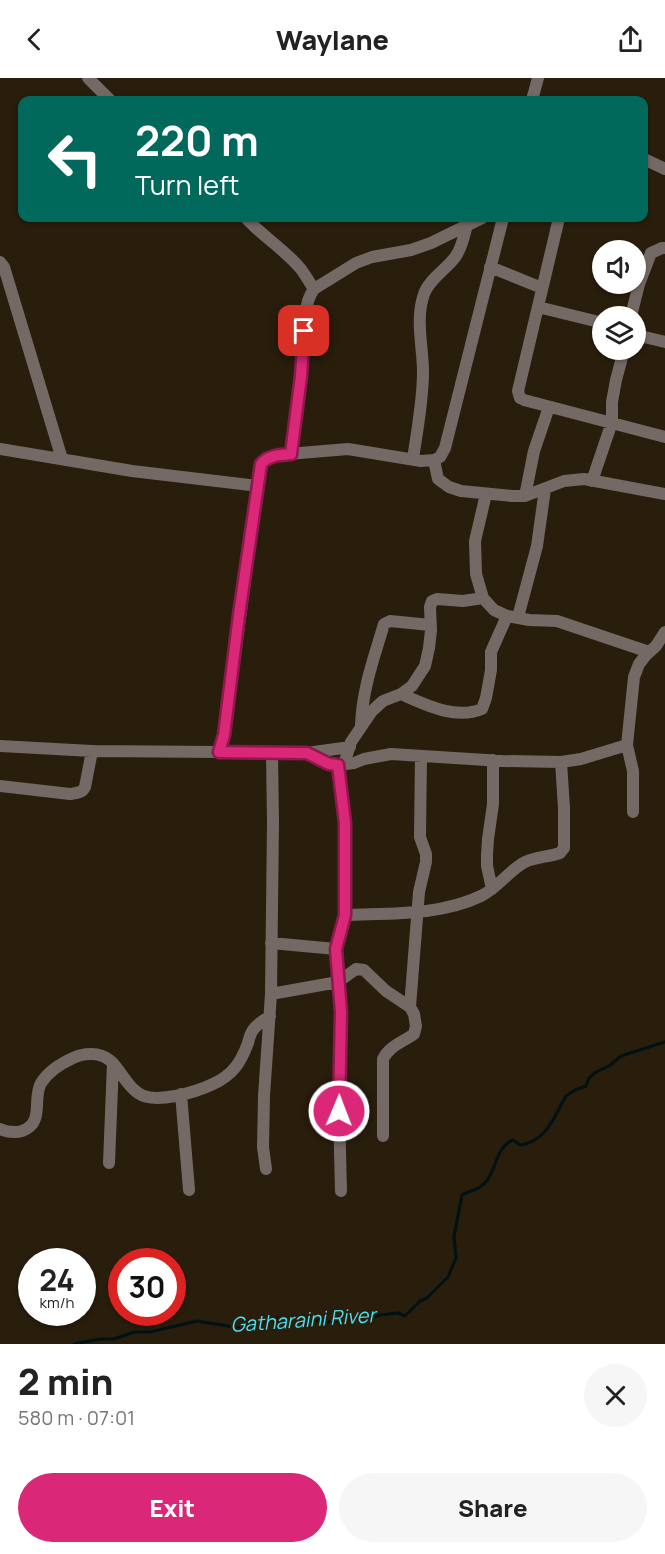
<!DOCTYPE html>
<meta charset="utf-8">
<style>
:root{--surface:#fff;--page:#f6f6f6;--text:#222;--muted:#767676;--accent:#db2777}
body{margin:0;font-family:Manrope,sans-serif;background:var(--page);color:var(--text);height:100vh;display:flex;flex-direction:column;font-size:22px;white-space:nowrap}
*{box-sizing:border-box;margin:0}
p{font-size:20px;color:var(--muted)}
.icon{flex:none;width:33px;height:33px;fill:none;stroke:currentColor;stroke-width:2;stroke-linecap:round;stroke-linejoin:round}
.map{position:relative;height:1266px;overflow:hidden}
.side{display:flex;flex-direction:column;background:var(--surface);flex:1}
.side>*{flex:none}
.hud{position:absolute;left:18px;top:18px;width:630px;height:126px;border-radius:12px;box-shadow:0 2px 4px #0004;background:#00695c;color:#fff;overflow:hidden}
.tools{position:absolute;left:592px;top:162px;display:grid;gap:12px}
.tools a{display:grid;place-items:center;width:54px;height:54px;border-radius:50%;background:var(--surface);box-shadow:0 2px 4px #0004;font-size:30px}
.speed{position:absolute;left:18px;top:1170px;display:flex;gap:12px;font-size:30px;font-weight:700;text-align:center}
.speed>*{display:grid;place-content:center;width:78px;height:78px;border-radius:50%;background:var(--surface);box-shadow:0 2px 4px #0004;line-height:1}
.speed small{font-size:15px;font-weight:400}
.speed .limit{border:9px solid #d22;background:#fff;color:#111}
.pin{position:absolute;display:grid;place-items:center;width:51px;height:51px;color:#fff;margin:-26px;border-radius:12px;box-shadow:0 3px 9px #0006}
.me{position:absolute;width:66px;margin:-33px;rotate:1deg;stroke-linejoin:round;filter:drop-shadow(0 0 4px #0008)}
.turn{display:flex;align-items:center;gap:21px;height:126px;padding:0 18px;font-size:27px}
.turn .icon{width:78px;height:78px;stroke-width:2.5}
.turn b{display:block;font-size:42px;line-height:51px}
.round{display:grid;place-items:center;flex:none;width:63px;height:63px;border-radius:32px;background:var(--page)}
.overview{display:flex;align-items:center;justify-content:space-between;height:102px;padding:0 18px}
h1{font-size:36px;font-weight:800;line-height:45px}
.action{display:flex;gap:12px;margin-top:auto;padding:12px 18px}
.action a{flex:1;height:69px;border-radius:36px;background:var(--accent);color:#fff;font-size:24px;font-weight:800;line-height:69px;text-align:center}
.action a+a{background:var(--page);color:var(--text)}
header{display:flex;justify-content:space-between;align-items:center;height:78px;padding:0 18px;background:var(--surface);font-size:27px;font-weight:800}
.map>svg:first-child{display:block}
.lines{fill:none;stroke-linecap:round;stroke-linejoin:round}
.stream{stroke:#021114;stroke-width:3}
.minor{stroke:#746965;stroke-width:12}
.route-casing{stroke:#8e194d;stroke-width:15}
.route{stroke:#db2777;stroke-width:10}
.labels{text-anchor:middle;stroke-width:4.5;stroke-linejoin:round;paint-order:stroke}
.water-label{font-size:20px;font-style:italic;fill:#4edef1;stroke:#291d0c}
</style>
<header><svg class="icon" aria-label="back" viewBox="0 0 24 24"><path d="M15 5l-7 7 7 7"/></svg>Waylane<svg class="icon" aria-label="share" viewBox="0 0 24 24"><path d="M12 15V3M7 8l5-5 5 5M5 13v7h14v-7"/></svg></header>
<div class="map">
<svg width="665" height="1266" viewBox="0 0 665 1266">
<rect width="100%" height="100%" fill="#291d0c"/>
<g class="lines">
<path class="stream" d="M74,1266L100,1261H114L134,1254H150L197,1243L240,1250L277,1240H311L321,1245L350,1241L364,1242L380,1237L398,1235L405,1238L420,1223L427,1220L448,1199L456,1180L454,1158L462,1117C467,1114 475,1112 480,1109C498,1097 493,1070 513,1062L520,1067C546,1064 554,1039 566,1018L575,1012L586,1008L589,1000L596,994L609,988L621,978L665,964"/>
<path class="minor" d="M88,0L110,22
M532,22L538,0
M644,81L665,91
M246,140C262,158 284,171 300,190C305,196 309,204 314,211
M559,140L518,313L520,320L524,322L665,359
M0,184L4,189L62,381
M490,189L542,210
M538,229L603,245
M631,238L639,206L651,175L662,170H665
M636,257L665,264
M0,371L132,393L258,408
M291,376C294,350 299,323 301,297C304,274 300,229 314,211L356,185L372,179L411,172L431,165L482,140
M413,381C417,353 423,323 423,294C423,269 415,241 424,216C429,201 447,191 456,178C462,169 464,158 467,147
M434,382L438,401L449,409L461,413L512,418H525L564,403L584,401L665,416
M592,403L612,344V324L616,302L624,272
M486,416L475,463L476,496L483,520L494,532L507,538L529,542L557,543L649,574
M525,418L534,373L549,329
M518,539L537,468L545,411
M401,616C426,627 455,642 482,631L486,620L491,592V574L507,538
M361,648C362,612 374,580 384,546L390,543L430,547
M627,667L633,693V734
M0,668L92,673L219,674L224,657L261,386L266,380L276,377L348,371L421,383L434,382L440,379L445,370L503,140
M219,674L307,675L329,686L338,687L354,685L364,681L391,676L502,683L561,684L581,681L627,667L634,599L639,586L646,577L656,568L665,554
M307,675L350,669
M344,686L351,664L372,633L383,623L401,616L412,608L425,588L429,570L431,552L430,529L432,523L437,521L463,523L483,520
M338,687L345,745V837L336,871L341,934L339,1033L341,1113
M0,708L70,716C77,715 82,715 85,709L92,673
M492,811L487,788V777L488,761L493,726V682
M345,837C390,835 439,838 481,818C498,810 508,793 525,784C536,779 548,779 560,775L564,770V730L561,684
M271,865L336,871
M271,916L338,904L356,891L364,892L386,913L410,929L414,936L416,948L414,956C403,964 389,968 383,981V1058
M410,929L419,814L426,784V776L420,759L421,678
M181,1016L189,1112
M0,1051C7,1054 15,1055 22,1053C45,1045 32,1021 41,1005C48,994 62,985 73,980C79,977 85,976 91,976C118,976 119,1002 138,1015C155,1027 196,1014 213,1006C233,997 241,984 248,965C249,961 250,956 253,952C257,946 264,942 270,938
M109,1085L113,985
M266,1091L263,1069L264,1018L271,916L273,744L272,675"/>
</g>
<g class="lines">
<defs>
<path id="route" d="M304,253L301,298L291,376C279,377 269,377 261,386L239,537L224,657L219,674L307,675L329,686L338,687L345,745V837L336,871L341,934L339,1033"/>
</defs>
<use href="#route" class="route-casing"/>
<use href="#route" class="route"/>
</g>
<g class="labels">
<g class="water-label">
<text transform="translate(303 1242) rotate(-4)" y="7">Gatharaini River</text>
</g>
</g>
</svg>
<div class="tools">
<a><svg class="icon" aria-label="sound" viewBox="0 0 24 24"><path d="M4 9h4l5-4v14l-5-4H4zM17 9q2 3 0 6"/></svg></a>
<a><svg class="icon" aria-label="layers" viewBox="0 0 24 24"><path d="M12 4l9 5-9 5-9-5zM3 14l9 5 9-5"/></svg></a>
</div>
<div class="speed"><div>24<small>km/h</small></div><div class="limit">30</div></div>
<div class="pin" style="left:304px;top:253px;background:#d93025"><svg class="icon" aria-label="arrive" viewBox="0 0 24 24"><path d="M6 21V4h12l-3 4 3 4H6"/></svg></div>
<svg class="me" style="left:339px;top:1033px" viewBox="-20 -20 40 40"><circle r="17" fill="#db2777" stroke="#fff" stroke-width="3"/><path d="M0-11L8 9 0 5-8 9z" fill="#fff"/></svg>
<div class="hud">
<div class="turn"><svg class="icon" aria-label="left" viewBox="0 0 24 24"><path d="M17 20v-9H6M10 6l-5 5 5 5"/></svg><div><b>220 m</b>Turn left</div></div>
</div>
</div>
<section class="side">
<div class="overview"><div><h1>2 min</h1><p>580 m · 07:01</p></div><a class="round"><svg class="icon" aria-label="close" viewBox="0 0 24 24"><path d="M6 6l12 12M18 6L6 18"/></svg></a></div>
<div class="action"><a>Exit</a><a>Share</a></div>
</section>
